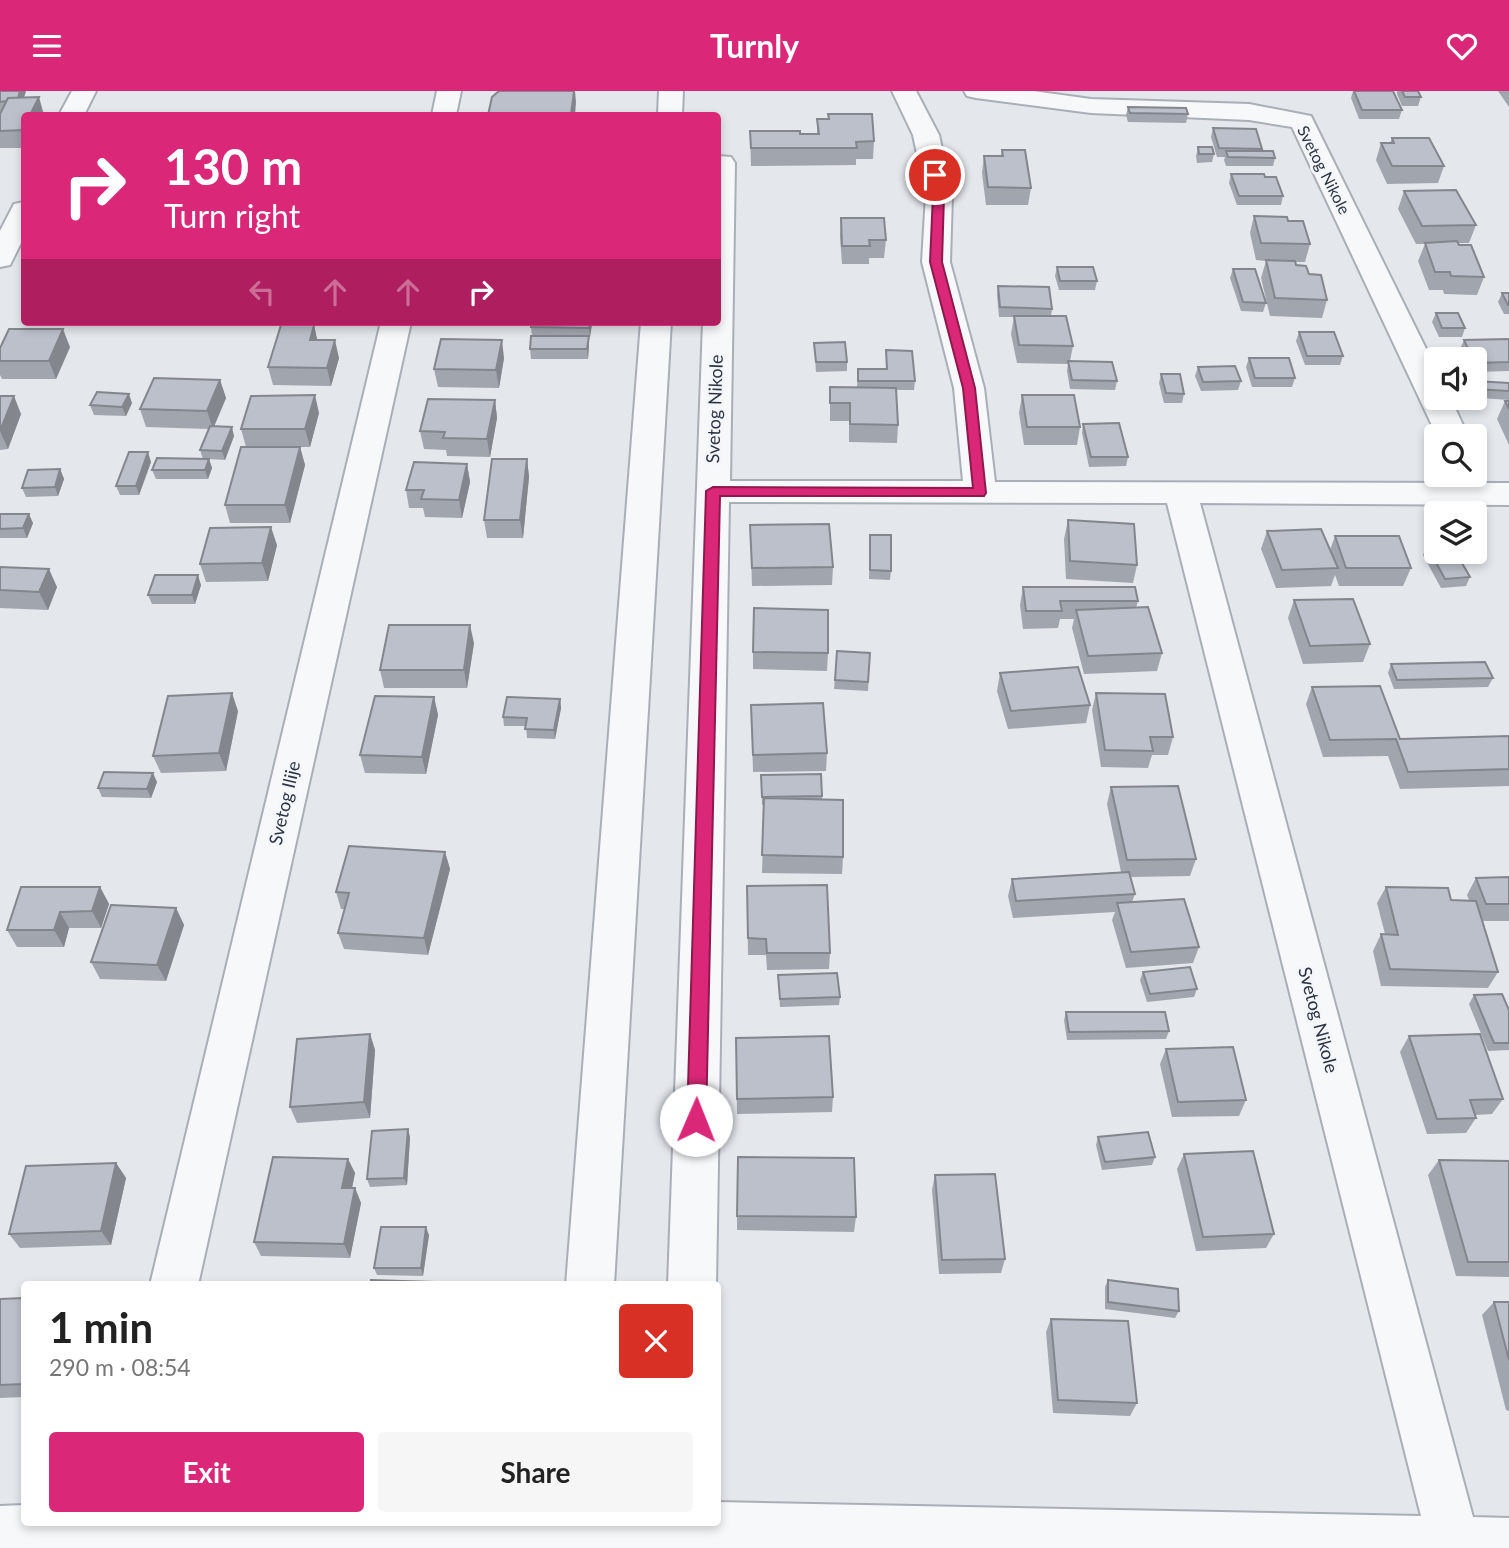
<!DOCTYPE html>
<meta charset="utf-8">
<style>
:root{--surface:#fff;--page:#f6f6f6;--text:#222;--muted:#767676;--accent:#db2777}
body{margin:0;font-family:Lato,sans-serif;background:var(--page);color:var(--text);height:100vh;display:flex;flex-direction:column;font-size:26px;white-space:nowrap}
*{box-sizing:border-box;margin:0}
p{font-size:23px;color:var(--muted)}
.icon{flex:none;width:38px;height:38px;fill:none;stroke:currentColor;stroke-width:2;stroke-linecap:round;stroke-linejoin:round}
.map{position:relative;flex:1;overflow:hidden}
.drawer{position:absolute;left:21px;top:1190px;width:700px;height:245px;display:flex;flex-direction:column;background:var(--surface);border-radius:7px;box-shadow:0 4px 10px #0003}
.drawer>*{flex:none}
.banner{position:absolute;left:21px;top:21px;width:700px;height:214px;border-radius:7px;box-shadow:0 4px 10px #0003;background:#db2777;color:#fff;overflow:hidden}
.tools{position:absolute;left:1424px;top:256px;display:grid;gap:14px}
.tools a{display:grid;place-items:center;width:63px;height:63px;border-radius:7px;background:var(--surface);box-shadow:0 4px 10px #0003;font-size:35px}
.pin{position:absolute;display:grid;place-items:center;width:60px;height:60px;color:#fff;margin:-30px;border:4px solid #fff;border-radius:50%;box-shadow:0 2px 7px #0007}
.me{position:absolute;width:77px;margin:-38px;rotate:1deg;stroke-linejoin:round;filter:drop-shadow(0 0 5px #0008)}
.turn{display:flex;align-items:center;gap:24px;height:147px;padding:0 28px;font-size:32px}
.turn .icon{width:91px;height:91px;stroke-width:2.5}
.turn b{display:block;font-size:49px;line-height:60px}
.lanes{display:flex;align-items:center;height:66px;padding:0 28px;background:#0003;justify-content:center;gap:35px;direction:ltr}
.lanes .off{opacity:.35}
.round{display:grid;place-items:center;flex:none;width:74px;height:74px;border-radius:7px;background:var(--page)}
.overview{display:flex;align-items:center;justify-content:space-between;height:119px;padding:0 28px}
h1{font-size:42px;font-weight:700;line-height:52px}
.button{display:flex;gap:14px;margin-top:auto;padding:14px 28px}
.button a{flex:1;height:80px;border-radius:7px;background:var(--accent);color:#fff;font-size:28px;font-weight:700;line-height:80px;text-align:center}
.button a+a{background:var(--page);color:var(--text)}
header{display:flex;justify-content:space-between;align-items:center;height:91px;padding:0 28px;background:var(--accent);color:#fff;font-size:32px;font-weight:700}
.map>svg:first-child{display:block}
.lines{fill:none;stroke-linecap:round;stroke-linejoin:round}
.street-casing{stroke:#a9aeb7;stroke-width:4}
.street{fill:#f7f8fa;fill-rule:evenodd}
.wall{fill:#a1a5ae}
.shaded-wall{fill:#83868d}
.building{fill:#bbc0ca;stroke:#83868d;stroke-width:2}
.route{fill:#db2777;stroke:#8e194d;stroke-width:2}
.labels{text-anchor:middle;stroke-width:6;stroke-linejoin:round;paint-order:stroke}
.far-street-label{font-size:16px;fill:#2b3445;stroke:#f4f6f9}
.street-label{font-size:18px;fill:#2b3445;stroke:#f4f6f9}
</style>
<header><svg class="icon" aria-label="menu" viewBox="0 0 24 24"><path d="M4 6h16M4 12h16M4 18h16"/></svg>Turnly<svg class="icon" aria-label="heart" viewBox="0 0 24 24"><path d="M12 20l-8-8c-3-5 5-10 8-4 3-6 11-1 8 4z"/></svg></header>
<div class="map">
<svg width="1509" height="1457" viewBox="0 0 1509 1457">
<rect width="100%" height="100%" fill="#e4e7ec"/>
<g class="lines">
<defs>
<path id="street" d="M72,0H96L84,24H59Z
M437,0H461L456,24H432Z
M659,0H683L682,24H658Z
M892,0H916L939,44L952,104L950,171L984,297L995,391L1509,392V414L1200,412L1473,1426L1509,1427V1457H0V1415L24,1414V1432H718V1411L1421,1425L1167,412L729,411L716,1194H668L703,231H718V65L731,66L735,72L730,390H963L954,297L922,171L926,104L913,44Z
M964,0H1033L1091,8L1249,13L1311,25L1437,280V306H1450L1468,345H1437L1292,36L1249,29L1091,22L976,7L967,5Z
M24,111V146L10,174L0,176V140L14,113Z
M381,231H411L198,1194H150Z
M641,231H671L614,1194H566Z"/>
</defs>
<use href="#street" class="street-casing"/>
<use href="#street" class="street"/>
</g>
<path class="wall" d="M0,0H26L24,6L45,23L44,24H24V57H0V23L2,20H0Z
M1353,0H1393L1402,19L1399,28H1359L1351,7Z
M1397,0H1418L1421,6L1418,15H1402L1397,3Z
M1498,0H1509V16Z
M1128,16L1188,23L1186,32L1128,31L1126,24Z
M828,23L874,50L873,68H856V74L751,75L750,40L817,43V28H828Z
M1213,37L1262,58V60L1275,67L1273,75H1226L1224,69L1225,66H1217L1211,46Z
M1392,47L1444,75L1438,92L1387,93L1376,69L1381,52H1390Z
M1198,56L1214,63L1212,71L1197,72L1196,65Z
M1002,59L1031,97L1028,114H986L982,82L984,65H1001Z
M1231,83L1265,86L1283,105L1281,114H1237L1229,92Z
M1404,100L1476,134L1469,152H1458L1484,186L1477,204L1444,203L1443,199H1429L1418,170L1425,153H1416L1398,118Z
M1254,125L1288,130L1310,153L1305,171H1295L1296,174L1309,183L1327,209L1322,227L1270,225L1261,187L1266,170L1256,169L1250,142Z
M841,127L886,149L884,167H869V173H842L840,145Z
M1057,176L1097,190L1095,199H1059L1055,185Z
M1233,178L1266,212L1263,221L1241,220L1230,187Z
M998,195L1052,218L1051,225L1073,255L1070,270L1117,290L1115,299L1070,298L1067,280L1068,273L1017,272L1011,243L1014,226H999L997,204Z
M1502,202H1509V223H1504L1498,211Z
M1436,222L1465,237L1462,246H1439L1432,231Z
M456,231H502L456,233Z
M532,231H592L590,246H589V254L588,268H531L530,258L532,245L531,236Z
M314,234L317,249L339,267L331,295L273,294L268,276Z
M1299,241L1343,265L1340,274H1305L1296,250Z
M1509,248V280L1475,281V268H1465L1460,258L1464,249Z
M814,252L847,271V280L816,281Z
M70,256L56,288H2L0,284V257Z
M886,259L915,290L914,299H896L898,334L897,352L849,351V330H830V296H857L858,278H886Z
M504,267L499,297L438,296L434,278Z
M1249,267L1295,287L1292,296H1252L1246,276Z
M1198,276L1241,290L1238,299L1201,300L1195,285Z
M1161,283L1184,303L1182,312H1164L1159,292Z
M220,289L226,307L214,335L234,345L225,369L209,368L212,377L208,388H156L152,379L203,368L200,359L209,338L146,336L140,318Z
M1475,290L1509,292V309L1467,306H1475Z
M1022,304L1080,336L1077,354H1024L1019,322Z
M0,305L21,323L8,358L0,359Z
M495,309L497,327L490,366L447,365L446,359L424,358L420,340Z
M1505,310H1509V354L1497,328Z
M132,312L126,325L94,324L90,314Z
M319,322L310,356H300L305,374L290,432H230L225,414L300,356H246L241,338Z
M1083,333L1128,366L1126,375L1089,376L1082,342Z
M527,368L529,386L523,447H487L484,429Z
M151,371L139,404H120L116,395Z
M467,373L470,391L462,427L425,426L423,417H409L406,399Z
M60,378L64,388L58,405L26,406L22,397Z
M0,423L33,432L27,447H0Z
M1068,429L1137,474L1133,492L1066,488L1064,448Z
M750,434L833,476L832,494L752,495Z
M1267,440L1330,459L1335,445L1411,477L1403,495H1339L1335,484L1331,495L1276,497L1261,458Z
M870,444L891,480L890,489L869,488Z
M277,454L268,490L206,491L200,473Z
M1427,455L1470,486L1466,495L1441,497L1423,464Z
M0,476L57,496L48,519L0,517Z
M201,494L195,513H152L148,504Z
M1023,496L1138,510L1136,517L1162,562L1157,580L1084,583L1072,537L1074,528H1060L1058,537L1023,538L1020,514Z
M1294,509L1370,553L1363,571L1303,573L1288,527Z
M474,552L467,597H384L380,579Z
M837,560L870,562L868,600L834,598Z
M753,561L828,562L827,580L753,578Z
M1391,573L1493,587L1488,596L1394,598L1388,582Z
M1000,582L1090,614L1086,632L1008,638L997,600Z
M1312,596L1400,648L1509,645V695L1400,698L1388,665L1323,666L1306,613Z
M1096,602L1173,646L1168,664H1152L1148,677L1101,676L1092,619Z
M434,606L438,624L426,683L365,682L360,664Z
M560,608L561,617L555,648L527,647L526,635H504L503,626Z
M751,614L827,662L826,680L753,681Z
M238,620L226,680L161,682L153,665Z
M821,683L822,708L843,766L842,783L762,782L764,714H762L761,684Z
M157,691L151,707L102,706L98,697Z
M1111,696L1196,768L1190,785L1130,786L1135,803L1132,811L1199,856L1193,872L1126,877L1112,829L1115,821L1013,827L1008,805L1012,788L1121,781L1107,713Z
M445,761L450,778L428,864L344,858L338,842L345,818H341L336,801Z
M1509,786V830H1483L1498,881L1488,897L1381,895L1373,860L1381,843H1385L1377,812L1386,796L1451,809H1469L1467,804L1476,787Z
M747,795L830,862L829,878L767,879L766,864H748Z
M100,796L109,813L101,837H69L64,856H17L7,839Z
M176,817L184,834L166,890L100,888L91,871Z
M1143,881L1197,898L1194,906L1147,911L1140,889Z
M778,884L840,906L839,914L780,916Z
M1474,904L1509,919V959L1488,960L1469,913Z
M1066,921L1169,940L1166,948L1067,949L1064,929Z
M370,943L375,959L370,1027L297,1032L290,1016Z
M1409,945L1503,1008L1492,1023L1475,1024L1476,1027L1466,1042L1427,1043L1400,961Z
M736,947L833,1006L832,1021L737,1023Z
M1166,958L1246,1009L1239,1025L1172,1026L1160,973Z
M410,1046L407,1094L370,1096L367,1088Z
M1098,1046L1155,1066L1152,1074L1102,1079L1096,1054Z
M1184,1063L1274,1143L1266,1157L1196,1160L1177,1078Z
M348,1068L355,1082L352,1097H355L361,1112L350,1167L261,1165L254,1151Z
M1439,1069L1509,1070V1186L1456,1185L1428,1084Z
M116,1072L126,1087L111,1154L20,1157L9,1143Z
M935,1084L1005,1168L1001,1182L939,1183L932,1099Z
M737,1125L856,1126L854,1141L737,1139Z
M429,1144L423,1185L377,1184L374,1177Z
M1108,1189L1179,1220L1175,1227L1105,1218V1196Z
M24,1207V1306L0,1307V1208Z
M1494,1211H1509V1320L1506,1319L1482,1224Z
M1051,1228L1137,1312L1130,1325L1053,1322L1046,1241Z"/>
<path class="shaded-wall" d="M20,0H26L20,19L16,10Z
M574,0H575L576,11L575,24H571Z
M39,6L44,24H30Z
M590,231H592V234L590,246L589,237Z
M314,234L318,252L310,249Z
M63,238L70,256L56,288L49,270Z
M589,245V254L588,268L587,258Z
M335,249L339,267L331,295L327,277Z
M502,249L504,267L499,297L496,279Z
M220,289L226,307L213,338L207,320Z
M129,303L132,312L126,325L122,316Z
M315,304L319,322L310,356L305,338Z
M14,305L21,323L8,358L0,340Z
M495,309L497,327L490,366L487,348Z
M232,336L234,345L225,369L222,360Z
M300,356L305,374L290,432L285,414Z
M148,361L151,371L139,404L136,395Z
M209,368L212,377L208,388L205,379Z
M527,368L529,386L523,447L520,429Z
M467,373L470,391L462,427L459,409Z
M60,378L64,388L58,405L55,396Z
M29,423L33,432L27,447L23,437Z
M271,436L277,454L268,490L262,472Z
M49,478L57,496L48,519L39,501Z
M198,484L201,494L195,513L192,504Z
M470,534L474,552L467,597L464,579Z
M232,602L238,620L226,680L219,662Z
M434,606L438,624L426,683L422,666Z
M560,608L561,617L555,648L554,639Z
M153,682L157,691L151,707L147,698Z
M445,761L450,778L428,864L424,847Z
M100,796L109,813L101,837L92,820Z
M176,817L184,834L166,890L157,874Z
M60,821L69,837L64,856L54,839Z
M370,943L375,959L370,1027L364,1011Z
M408,1038L410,1046L407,1094L404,1087Z
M348,1068L355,1082L349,1112L342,1097Z
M116,1072L126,1087L111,1154L101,1140Z
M355,1097L361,1112L350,1167L344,1153Z
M426,1136L429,1144L423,1185L421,1177Z"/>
<path class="building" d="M0,0H20L18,7H8L6,10L0,11Z
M499,0H574L571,24H488L492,6Z
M1354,0H1393L1402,19H1362Z
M1402,0H1418L1421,6H1405Z
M39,6L30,24H24V39L0,40V23L8,7Z
M1128,16L1186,17L1188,23L1130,22Z
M828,23H872L874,50L856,51L857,57H751L750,40H800V43H819L817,28H829Z
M1213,37L1256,38L1262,58L1219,57Z
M1392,47H1429L1444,75H1392L1381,52H1394Z
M1198,56H1212L1214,63H1199Z
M1002,59H1025L1031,97L988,96L984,65H1003Z
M1226,60H1273L1275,67L1228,66Z
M1231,83H1264L1265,86H1276L1283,105H1239Z
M1456,99L1476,134L1422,135L1404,100Z
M1254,125L1287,126L1288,130H1303L1310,153L1261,152Z
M841,127H884L886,149H869L870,155H842Z
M1457,150L1459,154H1471L1484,186L1451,185L1450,181H1435L1425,152Z
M1266,169L1295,170L1296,174L1306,175L1309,183L1321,184L1327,209L1275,207Z
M1057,176H1093L1097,190H1060Z
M1233,178H1255L1266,212L1243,211Z
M998,195L1049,196L1052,218L1000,216Z
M1502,202H1509V214H1508Z
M1436,222H1458L1465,237H1442Z
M1014,225H1066L1073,255L1019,254Z
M532,231H590L589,237L531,236Z
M281,234H314L310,249H335L327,277L268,276Z
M9,238H63L49,270H0V257Z
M1299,241H1334L1343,265H1307Z
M531,245H589L587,258H530Z
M441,248L502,249L496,279L434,278Z
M1509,248V271L1475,272V268H1473L1464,249Z
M845,251L847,271H816L814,252Z
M886,259L912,260L915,290H858V278H887Z
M1249,267H1289L1295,287H1255Z
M1068,270L1112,271L1117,290L1072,289Z
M1235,275L1241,290L1203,291L1198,276Z
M1161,283H1180L1184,303L1166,302Z
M154,287L220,289L207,320L140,318Z
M1475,290L1509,292V300L1475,298Z
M830,296L896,297L898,334L850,333V312H830Z
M97,301L129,303L122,316L90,314Z
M315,304L305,338H241L251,305Z
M1022,304H1074L1080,336H1027Z
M0,305H14L0,340Z
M428,308L495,309L487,348L443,347L445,341L420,340Z
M1505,310H1509V318Z
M1119,332L1128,366H1091L1083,333Z
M210,335L232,336L222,360L200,359Z
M241,356H300L285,414H225Z
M129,361H148L136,395H116Z
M157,367L209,368L205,379H152Z
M492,368H527L520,429H484Z
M414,371L467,373L459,409L421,408L424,399H406Z
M60,378L55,396L22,397L28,379Z
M0,423H29L23,437L0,438Z
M1068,429L1134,433L1137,474L1070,470Z
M829,433L833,476L752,477L750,434Z
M271,436L262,472L200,473L210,437Z
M1321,438L1338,477L1282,479L1267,440Z
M870,444H891V480L870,479Z
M1335,445H1399L1411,477H1346Z
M1437,454V460H1455L1470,486L1445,488L1427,455Z
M0,476L49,478L39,501L0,499Z
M155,484H198L192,504H148Z
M1023,496H1135L1138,510H1060L1062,520H1026Z
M1353,508L1370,553L1310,555L1294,509Z
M1148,516L1162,562L1088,565L1076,519Z
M754,517L828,519V562L753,561Z
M389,534H470L464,579H380Z
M837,560L870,562L868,591L835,589Z
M1485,571L1493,587L1397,589L1391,573Z
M1078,576L1090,614L1011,620L1000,582Z
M1380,595L1400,648L1509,645V678L1408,681L1396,648L1330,649L1312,596Z
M232,602L219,662L153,665L168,605Z
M1096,602L1165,603L1173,646H1150L1153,660L1105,659Z
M375,605L434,606L422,666L360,664Z
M507,606L560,608L554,639L525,638L527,627L503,626Z
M823,612L827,662L753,664L751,614Z
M104,681L153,682L147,698L98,697Z
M821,683L822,705L762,706L761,684Z
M1178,695L1196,768L1127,769L1111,696Z
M764,707L843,709V766L762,764Z
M349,755L445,761L424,847L338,842L349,802L336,801Z
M1129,781L1135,803L1016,810L1012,788Z
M1509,786V813H1486L1476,787Z
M827,794L830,862H767L766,848L748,847L747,795Z
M21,796H100L92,820L60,821L54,839H7Z
M1386,796L1448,797L1451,809L1476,810L1498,881L1390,878L1381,843L1398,844Z
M1184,808L1199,856L1131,861L1117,812Z
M111,814L176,817L157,874L91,871Z
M1190,876L1197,898L1150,903L1143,881Z
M837,882L840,906L780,908L778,884Z
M1502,903L1509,919V952H1494L1474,904Z
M1066,921H1165L1169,940L1069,941Z
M370,943L364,1011L290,1016L297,948Z
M1480,943L1503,1008L1470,1009L1476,1027L1437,1028L1409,945Z
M829,945L833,1006L737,1008L736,947Z
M1233,956L1246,1009L1178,1011L1166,958Z
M408,1038L404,1087L367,1088L372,1040Z
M1148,1041L1155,1066L1105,1071L1098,1046Z
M1253,1060L1274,1143L1203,1146L1184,1063Z
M273,1066L348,1068L342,1097H355L344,1153L254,1151Z
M738,1066L854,1067L856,1126L737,1125Z
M1439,1069L1509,1070V1171H1468Z
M116,1072L101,1140L9,1143L26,1075Z
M995,1083L1005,1168L942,1169L935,1084Z
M381,1136H426L421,1177H374Z
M371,1189L465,1192L464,1194H370Z
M1108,1189L1178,1198L1179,1220L1108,1211Z
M24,1207V1293L0,1294V1208Z
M1494,1211H1509V1269Z
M1051,1228L1128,1230L1137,1312L1058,1309Z"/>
<path class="route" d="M935,81L940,84L944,104L942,171L975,297L986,402L984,405H720L706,1029L703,1035L696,1038L690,1035L687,1029L706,400L713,396L973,397L963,297L930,171L933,104L929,84Z"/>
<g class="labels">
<g class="far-street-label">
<text transform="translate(1324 79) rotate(63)" y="6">Svetog Nikole</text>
</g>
<g class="street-label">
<text transform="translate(715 318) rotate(-88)" y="6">Svetog Nikole</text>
<text transform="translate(285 712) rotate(-77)" y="6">Svetog Ilije</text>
<text transform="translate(1318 929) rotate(75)" y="6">Svetog Nikole</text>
</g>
</g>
</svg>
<div class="tools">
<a><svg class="icon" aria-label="sound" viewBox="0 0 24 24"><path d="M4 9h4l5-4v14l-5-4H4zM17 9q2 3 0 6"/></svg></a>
<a><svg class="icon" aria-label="search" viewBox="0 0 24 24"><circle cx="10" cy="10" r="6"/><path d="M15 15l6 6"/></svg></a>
<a><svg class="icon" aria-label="layers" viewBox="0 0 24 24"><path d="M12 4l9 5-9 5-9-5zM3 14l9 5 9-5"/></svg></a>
</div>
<div class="pin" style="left:935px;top:84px;background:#d93025"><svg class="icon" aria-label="arrive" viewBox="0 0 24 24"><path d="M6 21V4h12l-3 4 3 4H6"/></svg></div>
<svg class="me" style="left:696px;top:1029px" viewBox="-20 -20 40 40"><circle r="19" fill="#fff"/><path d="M0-13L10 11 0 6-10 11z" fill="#db2777"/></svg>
<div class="banner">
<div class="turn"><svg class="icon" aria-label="right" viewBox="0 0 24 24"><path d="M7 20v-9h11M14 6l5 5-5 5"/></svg><div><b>130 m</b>Turn right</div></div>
<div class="lanes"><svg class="icon off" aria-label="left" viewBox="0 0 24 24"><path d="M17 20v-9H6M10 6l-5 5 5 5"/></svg><svg class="icon off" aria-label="ahead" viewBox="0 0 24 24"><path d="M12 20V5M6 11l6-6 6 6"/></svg><svg class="icon off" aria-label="ahead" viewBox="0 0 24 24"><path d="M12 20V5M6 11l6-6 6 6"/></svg><svg class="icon" aria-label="right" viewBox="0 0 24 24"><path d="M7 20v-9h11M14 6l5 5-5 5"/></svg></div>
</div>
<section class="drawer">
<div class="overview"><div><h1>1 min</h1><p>290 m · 08:54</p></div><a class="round" style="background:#d93025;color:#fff"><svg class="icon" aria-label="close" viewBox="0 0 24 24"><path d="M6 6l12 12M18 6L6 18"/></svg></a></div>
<div class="button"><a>Exit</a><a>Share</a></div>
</section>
</div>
